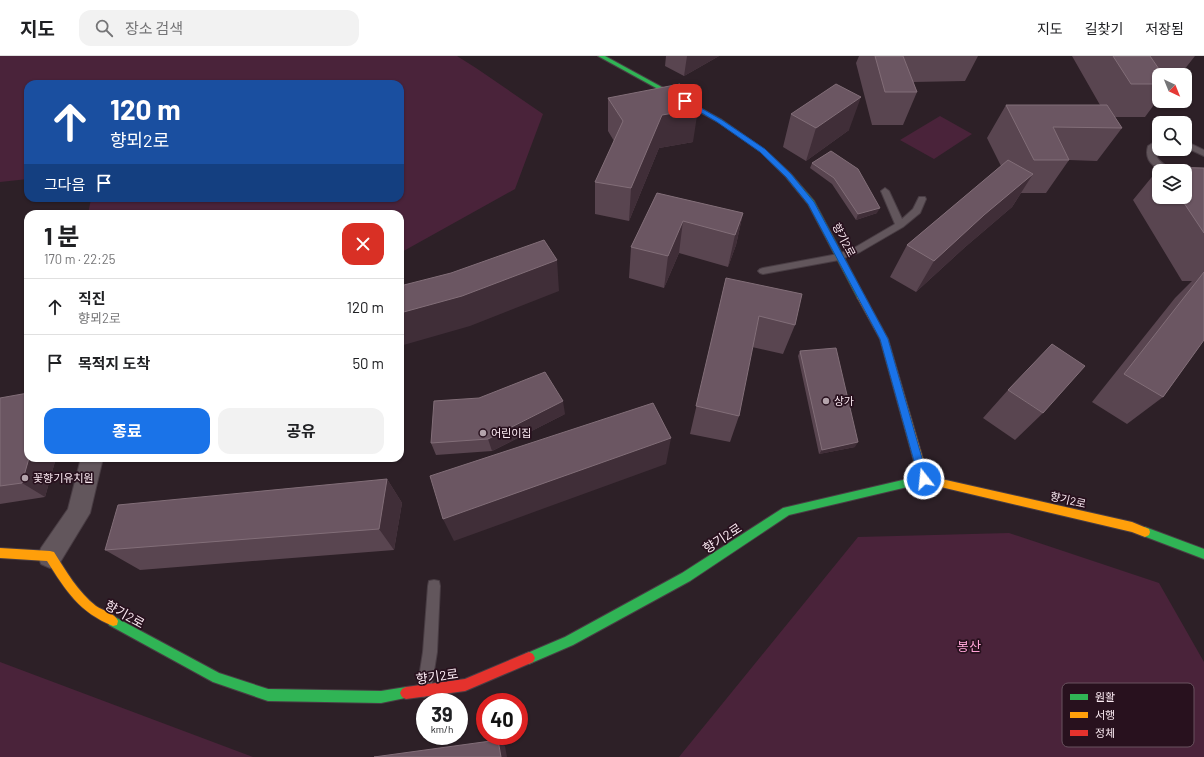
<!DOCTYPE html>
<html lang="ko">
<meta charset="utf-8">
<style>
:root{--surface:#fff;--page:#f2f2f2;--text:#202124;--muted:#757577;--line:#e0e0e0;--accent:#1a73e8}
body{margin:0;font-family:Barlow,"Noto Sans KR",sans-serif;background:var(--page);color:var(--text);height:100vh;display:flex;flex-direction:column;font-size:15px;white-space:nowrap}
*{box-sizing:border-box;margin:0}
p{font-size:13px;color:var(--muted)}
.icon{flex:none;width:22px;height:22px;fill:none;stroke:currentColor;stroke-width:2;stroke-linecap:round;stroke-linejoin:round}
.map{position:relative;flex:1;overflow:hidden}
.details{position:absolute;left:24px;top:154px;width:380px;height:252px;display:flex;flex-direction:column;background:var(--surface);border-radius:12px;box-shadow:0 1px 3px #0004}
.details>*{flex:none}
.top-card{position:absolute;left:24px;top:24px;width:380px;height:122px;border-radius:12px;box-shadow:0 1px 3px #0004;background:#1a4fa0;color:#fff;overflow:hidden}
.needle{width:26px;rotate:137deg}
.controls{position:absolute;left:1152px;top:12px;display:grid;gap:8px}
.controls a{display:grid;place-items:center;width:40px;height:40px;border-radius:8px;background:var(--surface);box-shadow:0 1px 3px #0004;font-size:20px}
.speed{position:absolute;left:416px;top:637px;display:flex;gap:8px;font-size:20px;font-weight:700;text-align:center}
.speed>*{display:grid;place-content:center;width:52px;height:52px;border-radius:50%;background:var(--surface);box-shadow:0 1px 3px #0004;line-height:1}
.speed small{font-size:10px;font-weight:400}
.speed .limit{border:6px solid #d22;background:#fff;color:#111}
.pin{position:absolute;display:grid;place-items:center;width:34px;height:34px;color:#fff;margin:-17px;border-radius:8px;box-shadow:0 2px 6px #0006}
.me{position:absolute;width:44px;margin:-22px;rotate:344deg;stroke-linejoin:round;filter:drop-shadow(0 0 3px #0008)}
.turn{display:flex;align-items:center;gap:14px;height:84px;padding:0 20px;font-size:18px}
.turn .icon{width:52px;height:52px;stroke-width:2.5}
.turn b{display:block;font-size:28px;line-height:34px}
.then{display:flex;align-items:center;height:38px;padding:0 20px;background:#0003;gap:8px;font-size:15px}
.round{display:grid;place-items:center;flex:none;width:42px;height:42px;border-radius:12px;background:var(--page)}
.headline{display:flex;align-items:center;justify-content:space-between;height:68px;padding:0 20px}
h1{font-size:24px;font-weight:700;line-height:30px}
.cta{display:flex;gap:8px;margin-top:auto;padding:8px 20px}
.cta a{flex:1;height:46px;border-radius:12px;background:var(--accent);color:#fff;font-size:16px;font-weight:700;line-height:46px;text-align:center}
.cta a+a{background:var(--page);color:var(--text)}
ul{padding:0;list-style:none}
li{display:flex;align-items:center;gap:12px;height:56px;padding:0 20px;border-top:1px solid var(--line)}
li div{flex:1}
li b{display:block;font-size:15px}
li em{font-style:normal}
header{display:flex;align-items:center;gap:24px;box-sizing:border-box;height:56px;padding:0 20px;background:var(--surface);border-bottom:1px solid var(--line)}
header strong{font-size:19px}
nav{display:flex;gap:22px;margin-inline-start:auto;font-size:14px}
.search{width:280px;height:36px;background:var(--page);display:flex;align-items:center;gap:10px;box-sizing:border-box;padding:0 14px;border-radius:12px;color:var(--muted);font-size:15px}
.map>svg:first-child{display:block}
.green{fill:#4a233a}
.lines{fill:none;stroke-linecap:round;stroke-linejoin:round}
.lane-casing{stroke:#493d44;stroke-width:2}
.street-casing{stroke:#493d44;stroke-width:2}
.fast-casing{stroke:#493d44;stroke-width:2}
.slow-casing{stroke:#493d44;stroke-width:2}
.jam-casing{stroke:#493d44;stroke-width:2}
.lane{fill:#62565c;fill-rule:evenodd}
.street{fill:#62565c;fill-rule:evenodd}
.fast{fill:#30b455;fill-rule:evenodd}
.slow{fill:#ff9f0a;fill-rule:evenodd}
.jam{fill:#e5322d;fill-rule:evenodd}
.wall{fill:#594550;fill-rule:evenodd}
.shaded-wall{fill:#402e38}
.building{fill:#6b5662;stroke:#826e78}
.route{fill:#1a73e8;stroke:#114b97}
.poi-dot{fill:#b4a4ac;stroke:#28111e;stroke-width:1.5}
.labels{text-anchor:middle;stroke-width:3.5;stroke-linejoin:round;paint-order:stroke}
.street-label{font-size:11px;fill:#fcebf3;stroke:#28111e}
.poi-label{font-size:11px;fill:#fcebf3;stroke:#28111e;text-anchor:start}
.near-street-label{font-size:13px;fill:#fcebf3;stroke:#28111e}
.near-park-label{font-size:13px;fill:#fea4d6;stroke:#28111e}
.key{fill:#28111e;stroke:#68525e;stroke-width:1}
.key-label{font-size:11px;fill:#fcebf3}
</style>
<header>
<strong>지도</strong>
<div class="search"><svg class="icon" aria-label="search" viewBox="0 0 24 24"><circle cx="10" cy="10" r="6"/><path d="M15 15l6 6"/></svg>장소 검색</div>
<nav><a>지도</a><a>길찾기</a><a>저장됨</a></nav>
</header>
<div class="map">
<svg width="1204" height="701" viewBox="0 0 1204 701">
<rect width="100%" height="100%" fill="#2d2027"/>
<path class="green" d="M0,0H457L476,12L543,58L515,133L400,197V158H88L91,143L88,142H400V28H28V123L0,126Z
M940,60L972,78L934,103L900,84Z
M1009,477L1159,527L1204,606V701H679L858,481Z
M0,606L253,701H0Z"/>
<g class="lines">
<defs>
<path id="lane" d="M1159,83V89L1156,91C1153,105 1165,107 1172,115C1158,115 1143,107 1148,90Z
M1185,85L1204,94V100L1185,91Z
M885,132L889,135L902,163L913,153L919,141H925L926,143L920,157L903,171L860,196L839,204L763,218L760,217L758,215L760,213L763,212L838,198L854,192L895,168L881,135Z
M434,524L439,525L440,530L437,596L431,634L429,639L424,641L419,639L417,634L423,596L428,530L429,525Z"/>
<path id="street" d="M81,402H103L90,457L59,508L50,512L41,508L38,500L41,492L68,453Z"/>
<path id="fast" d="M598,0H605L722,64L765,94L790,117L814,145L865,241L864,243H858L808,148L786,121L761,96L718,66Z
M920,420L923,421L925,424L923,427L920,428L789,459L690,525L573,589L529,608L525,606L523,602L525,598L565,581L682,517L783,452Z
M1145,471L1204,493V503L1141,479L1140,476L1141,473Z
M113,560L219,617L268,633L381,635L406,631L410,633L412,637L410,641L381,647L268,645L213,626L109,569L108,565L109,561Z"/>
<path id="slow" d="M861,238L864,239L888,283L928,420L1132,466L1149,473L1150,476L1149,479L1145,481L1132,476L924,427L920,428L917,427L915,424L918,420L880,283L857,241Z
M0,492L50,495L54,496C66,515 78,536 96,550C103,555 115,557 118,565L117,569L113,570C79,556 66,535 47,505L0,502Z"/>
<path id="jam" d="M529,596L533,598L535,602L533,606L465,635L406,643L402,641L400,637L402,633L406,631L465,623Z"/>
</defs>
<use href="#lane" class="lane-casing"/>
<use href="#street" class="street-casing"/>
<use href="#fast" class="fast-casing"/>
<use href="#slow" class="slow-casing"/>
<use href="#jam" class="jam-casing"/>
<use href="#lane" class="lane"/>
<use href="#street" class="street"/>
<use href="#fast" class="fast"/>
<use href="#slow" class="slow"/>
<use href="#jam" class="jam"/>
</g>
<path class="wall" d="M666,0H719L684,20L665,10Z
M859,0H978L965,25L913,26L917,36L903,69H872L856,7Z
M1072,0H1195L1180,19H1159V42L1145,61H1115L1122,72L1097,105L1069,104L1046,137H1021L1012,151L964,192L916,236L890,221L907,189L1001,110L987,82L1006,49H1100Z
M608,42L693,86L659,92L629,165L595,158V126L614,85L608,75Z
M791,58L849,74L806,105L783,91Z
M831,95L877,157L856,164L832,128L810,112L812,107Z
M1160,111L1204,112V284L1163,341L1127,368L1092,346L1175,242L1192,225H1182L1133,144ZM1159,115H1185V141H1159Z
M657,137L743,157L736,189L728,211L679,197L664,232L629,222L631,191Z
M726,222L795,269L783,298L752,291L739,360L730,386L690,378Z
M800,295L855,391L819,398L798,300Z
M1008,334L1043,357L1015,384L983,362Z
M0,342L28,402H56L45,441L0,448Z
M565,358L492,395L436,399L431,387Z
M387,423L402,447L394,494L140,514L105,494Z"/>
<path class="shaded-wall" d="M687,0H719L684,20Z
M861,41L849,74L806,105L816,72Z
M698,53L693,86L659,92L629,165L631,132L662,59Z
M1033,118L1012,151L964,192L916,236L934,205L984,159Z
M880,152L877,157L856,164L858,158Z
M743,157L736,189L728,211L735,179Z
M683,165L679,197L664,232L668,200Z
M557,204L559,235L470,270L400,290V257Z
M563,345L565,358L492,395L488,383Z
M671,382L666,408L454,485L443,463Z
M858,386L855,391L819,398L822,394Z
M29,402H56L45,441L22,427Z
M387,423L402,447L394,494L379,473Z
M498,684L505,690L507,701H501Z"/>
<path class="building" d="M875,0H903L917,36H885Z
M1113,0H1150L1163,19H1159V28H1131Z
M680,28L698,53L662,59L631,132L595,126L623,65L608,42Z
M836,28L861,41L816,72L791,58Z
M1006,49H1107L1122,72L1053,71L1069,104H1034Z
M831,95L858,113L880,152L858,158L834,122L812,107Z
M1008,104L1033,118L984,159L934,205L907,189Z
M1160,111L1204,112V177L1180,141H1185V115H1163Z
M657,137L743,157L735,179L683,165L668,200L631,191Z
M544,184L557,204L462,240L400,257V230L451,217Z
M1204,216V284L1163,341L1124,318Z
M726,222L802,238L795,269L759,260L739,360L696,350Z
M1052,288L1085,310L1043,357L1008,334Z
M836,292L858,386L822,394L800,295Z
M545,316L563,345L488,383L431,387L434,345L479,342Z
M28,337V402H29L22,427L0,430V342Z
M653,347L671,382L443,463L430,420Z
M387,423L379,473L105,494L118,449Z
M498,684L501,701H374Z"/>
<path class="route" d="M685,43L722,64L765,93L791,118L814,146L888,283L928,423L927,426L924,428L920,426L919,423L880,283L808,148L786,121L760,96L717,66L683,46L682,45Z"/>
<g class="poi-dot">
<circle cx="826" cy="345" r="4"/>
<circle cx="483" cy="377" r="4"/>
<circle cx="25" cy="422" r="4"/>
</g>
<g class="labels">
<g class="street-label">
<text transform="translate(844 184) rotate(62)" y="4">향기2로</text>
<text transform="translate(1068 444) rotate(13)" y="4">향기2로</text>
</g>
<g class="poi-label">
<text x="834" y="349">상가</text>
<text x="491" y="381">어린이집</text>
<text x="33" y="426">꽃향기유치원</text>
</g>
<g class="near-street-label">
<text transform="translate(722 482) rotate(-33)" y="5">향기2로</text>
<text transform="translate(125 558) rotate(29)" y="5">향기2로</text>
<text transform="translate(437 620) rotate(-8)" y="5">향기2로</text>
</g>
<g class="near-park-label">
<text x="969" y="595">봉산</text>
</g>
</g>
<rect x="1062" y="627" width="132" height="64" rx="6" class="key"/>
<rect x="1070" y="638" width="18" height="6" fill="#30b455"/>
<rect x="1070" y="656" width="18" height="6" fill="#ff9f0a"/>
<rect x="1070" y="674" width="18" height="6" fill="#e5322d"/>
<g class="key-label">
<text x="1095" y="645">원활</text>
<text x="1095" y="663">서행</text>
<text x="1095" y="681">정체</text>
</g>
</svg>
<div class="controls">
<a><svg class="needle" viewBox="-14 -14 28 28"><path d="M0-13l5 13h-10z" fill="#e53935"/><path d="M0 13l5-13h-10z" fill="#757577"/></svg></a>
<a><svg class="icon" aria-label="search" viewBox="0 0 24 24"><circle cx="10" cy="10" r="6"/><path d="M15 15l6 6"/></svg></a>
<a><svg class="icon" aria-label="layers" viewBox="0 0 24 24"><path d="M12 4l9 5-9 5-9-5zM3 14l9 5 9-5"/></svg></a>
</div>
<div class="speed"><div>39<small>km/h</small></div><div class="limit">40</div></div>
<div class="pin" style="left:685px;top:45px;background:#d93025"><svg class="icon" aria-label="arrive" viewBox="0 0 24 24"><path d="M6 21V4h12l-3 4 3 4H6"/></svg></div>
<svg class="me" style="left:924px;top:423px" viewBox="-20 -20 40 40"><circle r="17" fill="#1a73e8" stroke="#fff" stroke-width="3"/><path d="M0-11L8 9 0 5-8 9z" fill="#fff"/></svg>
<div class="top-card">
<div class="turn"><svg class="icon" aria-label="ahead" viewBox="0 0 24 24"><path d="M12 20V5M6 11l6-6 6 6"/></svg><div><b>120 m</b>향뫼2로</div></div>
<div class="then">그다음<svg class="icon" aria-label="arrive" viewBox="0 0 24 24"><path d="M6 21V4h12l-3 4 3 4H6"/></svg></div>
</div>
<section class="details">
<div class="headline"><div><h1>1 분</h1><p>170 m · 22:25</p></div><a class="round" style="background:#d93025;color:#fff"><svg class="icon" aria-label="close" viewBox="0 0 24 24"><path d="M6 6l12 12M18 6L6 18"/></svg></a></div>
<ul>
<li><svg class="icon" aria-label="ahead" viewBox="0 0 24 24"><path d="M12 20V5M6 11l6-6 6 6"/></svg><div><b>직진</b><p>향뫼2로</p></div><em>120 m</em></li>
<li><svg class="icon" aria-label="arrive" viewBox="0 0 24 24"><path d="M6 21V4h12l-3 4 3 4H6"/></svg><div><b>목적지 도착</b></div><em>50 m</em></li>
</ul>
<div class="cta"><a>종료</a><a>공유</a></div>
</section>
</div>
